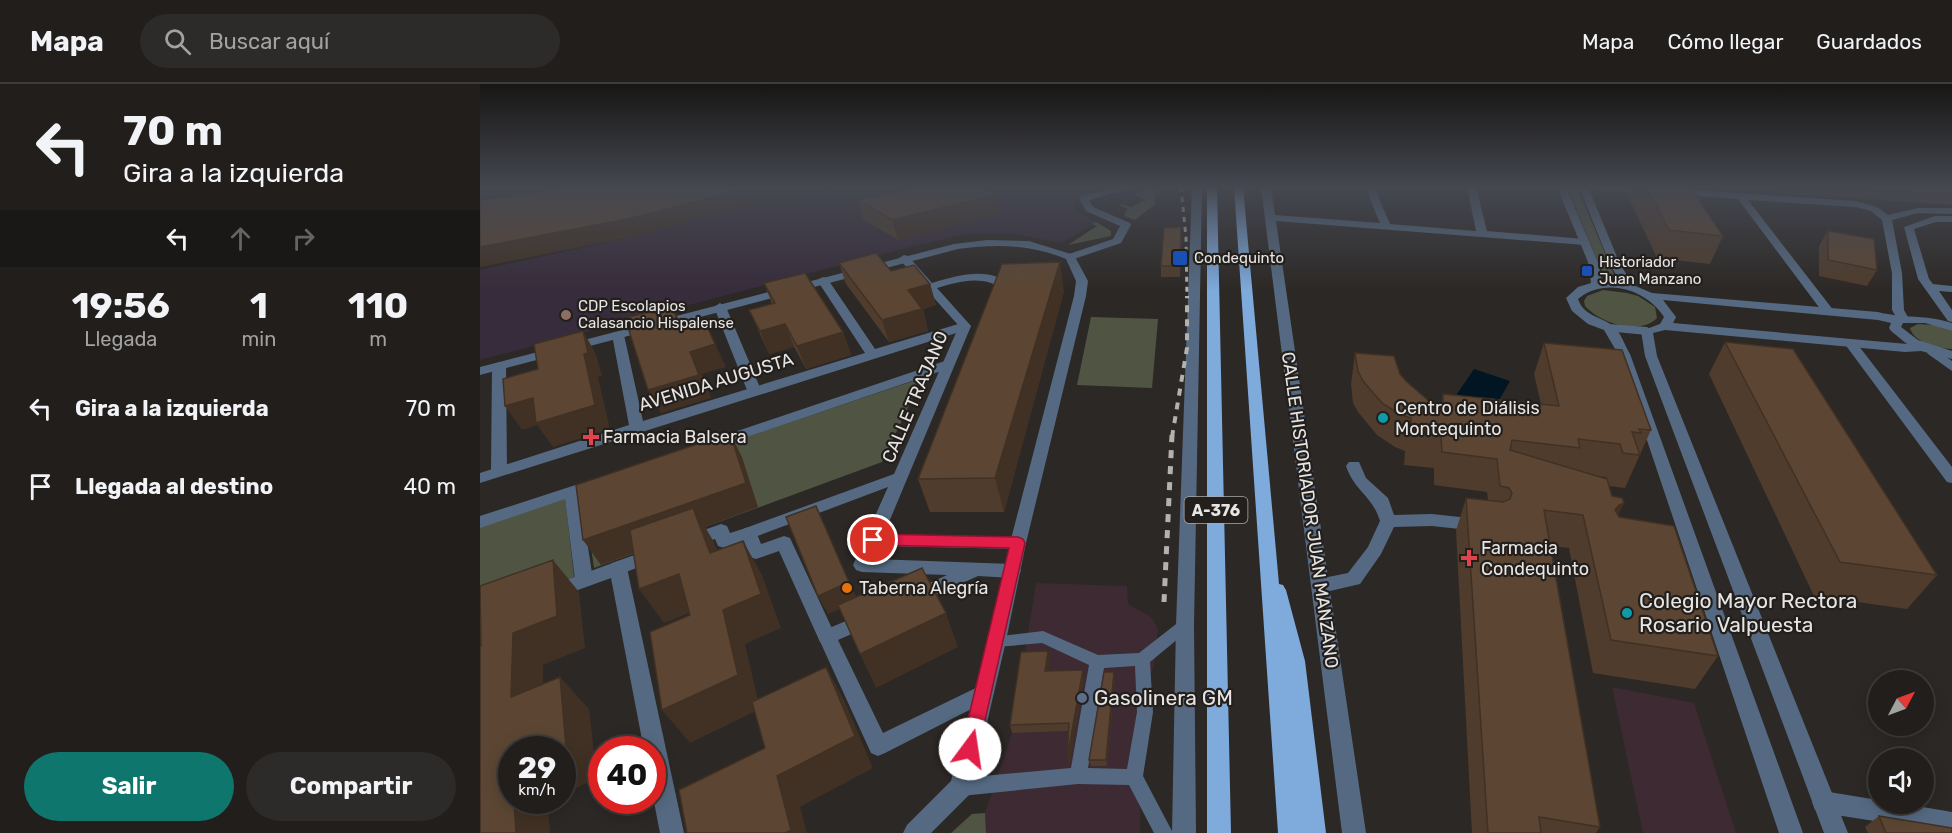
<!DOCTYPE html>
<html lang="es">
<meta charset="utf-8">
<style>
:root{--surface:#211e1c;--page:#2d2b29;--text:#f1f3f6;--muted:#a2a2a3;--line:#3e3c3b;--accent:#0f766e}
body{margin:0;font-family:Rubik,sans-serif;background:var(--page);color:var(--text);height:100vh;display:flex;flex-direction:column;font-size:22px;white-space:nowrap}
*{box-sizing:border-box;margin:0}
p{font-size:20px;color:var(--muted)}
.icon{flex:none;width:33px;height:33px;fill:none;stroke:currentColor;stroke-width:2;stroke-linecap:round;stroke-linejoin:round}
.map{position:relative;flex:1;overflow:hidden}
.side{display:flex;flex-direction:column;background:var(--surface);width:480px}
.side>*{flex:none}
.guide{background:#211e1c;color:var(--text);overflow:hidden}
.needle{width:39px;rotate:49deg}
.tools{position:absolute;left:1388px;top:586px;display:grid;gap:12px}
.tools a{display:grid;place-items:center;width:66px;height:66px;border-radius:50%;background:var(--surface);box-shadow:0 3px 15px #0003,0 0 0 2px var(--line);font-size:30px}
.speed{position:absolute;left:18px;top:652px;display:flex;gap:12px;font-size:30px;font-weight:700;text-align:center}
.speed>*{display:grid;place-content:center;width:78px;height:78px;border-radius:50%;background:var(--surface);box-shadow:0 3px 15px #0003,0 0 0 2px var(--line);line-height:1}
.speed small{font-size:15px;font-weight:400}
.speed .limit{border:9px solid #d22;background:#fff;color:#111}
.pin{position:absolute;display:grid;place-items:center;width:51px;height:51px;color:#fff;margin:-26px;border:3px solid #fff;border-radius:50%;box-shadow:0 2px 6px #0007}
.me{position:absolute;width:66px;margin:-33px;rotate:14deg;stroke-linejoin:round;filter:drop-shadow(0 0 4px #0008)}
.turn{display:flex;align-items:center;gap:21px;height:126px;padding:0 24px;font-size:27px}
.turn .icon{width:78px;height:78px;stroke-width:2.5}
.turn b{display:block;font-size:42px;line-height:51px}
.lanes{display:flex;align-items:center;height:57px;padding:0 24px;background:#0003;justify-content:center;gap:30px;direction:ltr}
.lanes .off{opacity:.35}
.eta{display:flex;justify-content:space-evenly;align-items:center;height:102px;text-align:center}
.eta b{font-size:36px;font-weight:700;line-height:42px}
.primary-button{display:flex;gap:12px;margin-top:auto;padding:12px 24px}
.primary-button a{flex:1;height:69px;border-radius:36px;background:var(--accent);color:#fff;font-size:24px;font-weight:700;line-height:69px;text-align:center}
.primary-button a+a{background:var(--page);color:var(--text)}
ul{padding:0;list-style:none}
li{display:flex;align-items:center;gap:18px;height:78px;padding:0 24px}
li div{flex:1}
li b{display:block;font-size:22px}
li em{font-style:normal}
header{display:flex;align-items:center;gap:36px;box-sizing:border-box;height:84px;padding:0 30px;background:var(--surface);border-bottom:2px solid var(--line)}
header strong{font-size:28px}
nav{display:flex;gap:33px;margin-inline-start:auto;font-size:21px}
.search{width:420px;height:54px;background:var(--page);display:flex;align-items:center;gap:15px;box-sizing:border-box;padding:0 21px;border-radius:33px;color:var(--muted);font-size:22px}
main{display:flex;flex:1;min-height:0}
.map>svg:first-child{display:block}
.commercial{fill:#3d2a33}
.education{fill:#372c3b}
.green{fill:#505543}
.water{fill:#011523}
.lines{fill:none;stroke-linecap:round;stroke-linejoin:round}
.service{fill:#556a82;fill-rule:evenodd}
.pedestrian{fill:#556a82;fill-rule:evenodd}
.minor{fill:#556a82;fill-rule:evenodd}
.tertiary{fill:#556a82;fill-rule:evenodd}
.primary{fill:#7faadc;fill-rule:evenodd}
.rail-far2{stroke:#b4b2af;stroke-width:3;stroke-dasharray:5 5;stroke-linecap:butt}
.rail-far1{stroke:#b4b2af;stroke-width:4;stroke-dasharray:7 7;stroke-linecap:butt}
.rail{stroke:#b4b2af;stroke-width:5;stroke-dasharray:8 8;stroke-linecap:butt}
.wall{fill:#4f3c2c;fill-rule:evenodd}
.shaded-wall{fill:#403124}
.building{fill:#5c4633;stroke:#403124;stroke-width:1.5}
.route{fill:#e11d48;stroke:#92132f;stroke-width:1.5}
.transit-dot{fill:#1a4fb4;stroke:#221f1c;stroke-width:2}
.education-dot{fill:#8d6e63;stroke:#221f1c;stroke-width:2}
.culture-dot{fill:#0f9aa8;stroke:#221f1c;stroke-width:2}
.health-dot{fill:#e0444e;stroke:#221f1c;stroke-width:2}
.food-dot{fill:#e8710a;stroke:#221f1c;stroke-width:2}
.service-dot{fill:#5c6f8a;stroke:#221f1c;stroke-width:2}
.labels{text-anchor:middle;stroke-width:4.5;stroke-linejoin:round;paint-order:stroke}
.far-poi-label{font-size:15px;fill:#e7e5e3;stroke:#221f1c;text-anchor:start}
.shield{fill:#221f1c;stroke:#acaaa7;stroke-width:1.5}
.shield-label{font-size:16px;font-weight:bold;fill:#e7e5e3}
.street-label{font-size:18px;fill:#e7e5e3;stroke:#221f1c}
.poi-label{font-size:18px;fill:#e7e5e3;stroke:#221f1c;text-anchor:start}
.near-poi-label{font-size:21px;fill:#e7e5e3;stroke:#221f1c;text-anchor:start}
</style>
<header>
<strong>Mapa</strong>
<div class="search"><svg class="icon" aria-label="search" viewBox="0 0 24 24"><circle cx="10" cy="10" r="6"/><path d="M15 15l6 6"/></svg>Buscar aquí</div>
<nav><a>Mapa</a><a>Cómo llegar</a><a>Guardados</a></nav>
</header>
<main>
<section class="side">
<div class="guide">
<div class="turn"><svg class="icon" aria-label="left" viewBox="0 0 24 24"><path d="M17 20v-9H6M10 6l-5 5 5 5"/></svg><div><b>70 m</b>Gira a la izquierda</div></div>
<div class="lanes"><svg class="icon" aria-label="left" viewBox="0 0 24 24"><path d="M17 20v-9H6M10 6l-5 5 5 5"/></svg><svg class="icon off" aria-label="ahead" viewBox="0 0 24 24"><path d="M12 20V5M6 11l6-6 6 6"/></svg><svg class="icon off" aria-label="right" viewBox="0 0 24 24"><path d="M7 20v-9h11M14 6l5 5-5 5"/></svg></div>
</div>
<div class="eta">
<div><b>19:56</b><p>Llegada</p></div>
<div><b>1</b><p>min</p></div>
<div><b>110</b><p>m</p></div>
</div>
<ul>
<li><svg class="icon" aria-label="left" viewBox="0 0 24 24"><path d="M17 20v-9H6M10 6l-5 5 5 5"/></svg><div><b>Gira a la izquierda</b></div><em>70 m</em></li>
<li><svg class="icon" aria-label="arrive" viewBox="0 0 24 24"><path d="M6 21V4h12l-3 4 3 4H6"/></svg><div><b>Llegada al destino</b></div><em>40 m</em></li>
</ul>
<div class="primary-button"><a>Salir</a><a>Compartir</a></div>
</section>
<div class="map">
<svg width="1472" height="749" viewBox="0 0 1472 749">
<rect width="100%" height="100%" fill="#2c2825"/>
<path class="commercial" d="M556,499L647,502L648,520L671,533L678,545L674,581L667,600L660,660V749H506L505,729L532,649Z
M1132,603L1214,619L1256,749H1163Z"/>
<path class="education" d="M361,103H635L592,114L596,127L616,138L582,159L528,149L485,150L426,164L0,276V186L160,151L269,121Z"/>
<path class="green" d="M664,103H676L675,120L655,136L644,132L648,125L639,121L643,120L651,123L665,116L653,110L664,107Z
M1087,103H1097L1135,193L1124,192Z
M616,138L631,147V152L588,161L617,142L612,140Z
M1123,206L1147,209L1158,212L1175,223L1177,234C1159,252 1120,239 1105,222L1104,217L1107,212Z
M611,233L678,235L672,304L597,301Z
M1438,240L1454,241L1472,247V265C1458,264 1434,259 1430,244Z
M442,294L402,378L114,484L103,408Z
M85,413L94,493L0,530V442Z
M505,729L506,749H471L492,730Z"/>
<path class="water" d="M994,285L1030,297L1016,322L978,315L977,310Z"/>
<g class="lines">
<path class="service" d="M705,535L710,537L712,541L710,545L670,578L673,628L663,692L693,749H674L649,701L598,700L481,712L475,709L472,703L475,697L481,694L591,684L609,581L562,559L517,563L512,561L509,557L512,553L563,547L618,571L659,569L700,537ZM655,582L657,628L647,685L608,684L624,584Z"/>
<path class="pedestrian" d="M343,193L347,194L395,265L485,238L491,242L489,245L0,399V389L149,341L132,251L134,248H142L144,251L163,337L385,269L337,196Z
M468,276L474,280L473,283L238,363L233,365L226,360L228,357Z
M117,394L122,395L125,399L122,403L100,410L113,496L110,501L104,503L98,501L95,496L85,415L0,444V432Z
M241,440L247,442L250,449L269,443L275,445L281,460L304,452L310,454L356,553L354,558L347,561L340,558L299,467L276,475L270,473L264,457L244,464L238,462L235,455L210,463L204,461L202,457L204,453Z
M174,464L180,465L183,470L180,475L138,491L132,489L129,484L132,479Z"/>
<path class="minor" d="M640,103H655L609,116L613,123L650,139L651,141L641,159L594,175H586V171L633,155L640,142L606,127L599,114L601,112Z
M712,103H722L714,541L716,749H692L696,541Z
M781,103H791L795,131L900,139L885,103H894L910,140L996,147L987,103H996L1007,147L1105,155L1110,158L1105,161L796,137L848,493L868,489L888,463L900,437C892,411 875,408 866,382L869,378H879L886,394L908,414L914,431L952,430L998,435L1004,437L1006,441L1004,445L998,447L952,442L914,443L901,470L880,500L850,507L886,749H862Z
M1113,103H1158L1174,106L1169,109L1118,106Z
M1195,105L1376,117L1397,123L1408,131L1438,124H1472V130L1438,129L1412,136L1422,189L1424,226L1429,235L1423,239L1419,238L1412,226V189L1402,136L1391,127L1376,123L1268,116L1354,227L1348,231L1344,230L1258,115L1192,110L1190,108Z
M1455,132H1472V138H1456L1434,145L1449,195L1453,200L1472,202V208L1459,207L1472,226V238L1468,237L1438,195L1424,143Z
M424,171L428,172L452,199C478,191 513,181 534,204L528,207C522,205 517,201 511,199C493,193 474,199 457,204L491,242L404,450L538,453L544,455L546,459L544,463L538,465L399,462L393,475L532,480L538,482L541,487L538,492L532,494L498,492L436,520L430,518L427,513L430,508L467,491L382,488L376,486L373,481L408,403L275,453H263L261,449L263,445L414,390L479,242L420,176L419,174Z
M240,219L246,223L281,306L279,309H269L267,306L234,223Z
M1129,240L1167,243L1173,247L1167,251L1125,247V241Z
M1371,256L1375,257L1472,383V399L1467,398L1367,263L1365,260L1367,257Z
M1452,263L1472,277V287L1448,270L1446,267L1448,264Z
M19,278L26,282L27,387L19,392L11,387L12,282Z
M138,477L144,479L147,484L204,749H180L172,708V666H164L131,494L73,515L67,513L64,508L67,503Z
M387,528L394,530L396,535L394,540L358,556L403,649L504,600L511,603L514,609L511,615L405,669L398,672L391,669L338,553L340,548Z
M1343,707L1398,716V720H1425L1472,728V749L1343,729L1335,726L1332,718L1335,710Z"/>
<path class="tertiary" d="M1077,103H1086L1118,178L1122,197L1140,198L1130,180L1099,103H1108L1140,180L1153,201L1172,209L1398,228C1424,235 1444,230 1472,239V247L1445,239H1423L1421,243L1438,256L1472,267V275L1441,267L1425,268L1185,246L1173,249L1177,272L1368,749H1344L1165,272L1161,247L1180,240L1184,233C1166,205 1125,193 1098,215C1104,232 1119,232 1132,241C1140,246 1145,262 1150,270L1323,749H1299L1138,270L1124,246L1108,240L1092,227L1086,214L1098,203L1111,199L1108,178ZM1183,216L1398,236L1411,239L1409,244L1411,247L1427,260L1193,239L1196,233Z
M507,156L549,157L594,171L608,197L606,212L546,459L526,557L492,703L489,711L451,749H423L427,741L471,697L508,557L530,459L594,212L596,197L586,175C550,160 516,160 478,165L0,291V283L474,160Z"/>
<path class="primary" d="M727,103H737L751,749H727Z
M754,103H763L799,500L803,501L806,506L825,577L846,749H822L812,640L822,749H798Z"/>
<path class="rail-far2" d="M701,103L706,154L707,214"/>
<path class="rail-far1" d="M692,353L707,264V212"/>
<path class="rail" d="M684,518L692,351"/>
</g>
<path class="wall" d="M1150,103H1210L1243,152L1230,180L1177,174L1147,110Z
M1293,103H1472V121L1293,109Z
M515,111L519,130L418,156L383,135L378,116Z
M1348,147L1397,186L1387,202L1339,192V162Z
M702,154L700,193H681V182Z
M359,179L411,187L450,200L456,221L443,225L448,247L409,258L366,200Z
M284,199L363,248L371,271L326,285L314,263L289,270L269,226L292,220Z
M584,207L524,428H450L438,395Z
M1245,258L1457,491L1427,525L1334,512L1229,290Z
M1064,259L1171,346L1145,404L1129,402L1132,412L1144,419L1138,431L1238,572L1215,605L1113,589L1089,464L1071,462L1120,743L1116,749H992L976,447L986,414L1008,416L1007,408L954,401V384L924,381L925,367L915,363L897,351L878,328L873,319L871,300L875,269L920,290L926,297L960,326L963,310L1061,320L1054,290ZM1115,392L1126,393L1127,395Z
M570,575L568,587L604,594L589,682V647L532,649L530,641Z
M635,594L627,682H611L609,676Z
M1399,732L1472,749H1388L1385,743Z"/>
<path class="shaded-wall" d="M26,103H139L0,125V107Z
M273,103H351L352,104L269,121L161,151L0,183V163Z
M515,111L519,130L418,156L412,136Z
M580,178L584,207L524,428L515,394Z
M450,200L456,221L443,225L448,247L409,258L402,236L428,206Z
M192,222L203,244L225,238L246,283L222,290L231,314L181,329L168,306L201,245Z
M305,240L314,263L289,270L280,247Z
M103,247L116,270L122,292L118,293L130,345L73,363L57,341L42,346L25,322L104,270Z
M363,248L371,271L326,285L317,262Z
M250,349L262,373L278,423L225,443L234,458L251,503L230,469L221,444L121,481L103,456Z
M1144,419L1128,452L1135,426L1139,421Z
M336,422L378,517L348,530L338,512Z
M263,457L282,491L301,544L265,560L280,625L210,659L182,626L243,526Z
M73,476L99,508L105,564L63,581V644L31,613L33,549Z
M199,490L222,524L184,539L159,505Z
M466,529L478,563L396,604L380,570Z
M568,567L570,575L567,595L565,587Z
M346,583L364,616L393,684L320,723L327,749H305L297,692Z
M603,586L604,594L589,682L587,674Z
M634,588L635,594L627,682L626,676Z
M80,593L109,625L117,694L82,711V666H80Z
M34,717H71L68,719L70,749H36Z"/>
<path class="building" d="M0,103H26L0,107Z
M89,103H273L152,134L0,163V116Z
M434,103H505L515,111L412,136L378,116Z
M1166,103H1210L1243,152L1189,146Z
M1352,103H1472V111Z
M701,143L700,182H681L684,144Z
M1348,147L1394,155L1397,186L1348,176Z
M396,169L411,187L434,181L450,200L428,206L442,225L402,236L359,179Z
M580,178L515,394L438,395L522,180Z
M325,189L363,248L317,262L305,240L280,247L269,226L295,219L284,199Z
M192,222L201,245L225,238L235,260L210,268L219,291L168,306L145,234Z
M103,247L108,269L104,270L115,321L56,339L53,314L25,322L23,295L58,285L54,260Z
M1245,258L1313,265L1457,491L1360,478Z
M1064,259L1142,266L1171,346L1159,345L1161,349L1152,348L1160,371L1143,369L1140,360L1098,355L1100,364L1032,356L1030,366L1127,395L1132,412L1142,414L1144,419L1139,421L1135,426L1139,433L1194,442L1238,572L1131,556L1103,431L1064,426L1120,743L1059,733L1061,749H1008L986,414L1023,418L1030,415L1032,409L1029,404L1020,402L1017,375L962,368L961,352L931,348V334L921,331L902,319L883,297L878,287L875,269L914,272L920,290L926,297L964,330L963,310L1079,322Z
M250,349L266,399L103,456L96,401Z
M336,422L369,498L338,512L306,433Z
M213,424L230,469L263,457L281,510L243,526L258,591L182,626L170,548L210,531L199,490L159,505L150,446Z
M73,476L77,532L33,549L31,613L80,593L86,663L80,666H32V717H34L36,749H0V562H1L0,502Z
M442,484L466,529L380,570L358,521Z
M568,567L565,587L603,586L587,674L589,639L530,641L541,568Z
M346,583L375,652L297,692L311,746L305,749H207L199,706L285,664L272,618Z
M624,588H634L626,676H609Z
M1399,732L1472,744V749H1406Z"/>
<linearGradient id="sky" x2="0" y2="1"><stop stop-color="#181614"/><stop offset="0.5" stop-color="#454851"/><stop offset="1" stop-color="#454851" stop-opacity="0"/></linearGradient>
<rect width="1472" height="207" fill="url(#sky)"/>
<path class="route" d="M393,450L538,453L543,455L545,459L497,672L490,674L484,672L481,665L529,464L393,461L388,460L386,456L388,452Z"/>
<g class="transit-dot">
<rect x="692" y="166" width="16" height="16" rx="3"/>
<rect x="1101" y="181" width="12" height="12" rx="3"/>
</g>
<circle class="education-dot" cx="86" cy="231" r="6"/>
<g class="culture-dot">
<circle cx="903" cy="334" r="6"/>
<circle cx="1147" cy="529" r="6"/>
</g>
<g class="health-dot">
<path d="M108 344h6v6h6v6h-6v6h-6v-6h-6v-6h6z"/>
<path d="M986 465h6v6h6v6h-6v6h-6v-6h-6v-6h6z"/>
</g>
<circle class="food-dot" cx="367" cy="504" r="6"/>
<circle class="service-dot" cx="602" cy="614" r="6"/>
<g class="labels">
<g class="far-poi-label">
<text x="714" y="179">Condequinto</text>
<text x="1119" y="183">Historiador<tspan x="1119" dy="17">Juan Manzano</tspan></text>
<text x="98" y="227">CDP Escolapios<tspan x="98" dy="17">Calasancio Hispalense</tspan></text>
</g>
<rect class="shield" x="704.5" y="413" width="63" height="26" rx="4.5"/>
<g class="shield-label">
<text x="736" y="432">A-376</text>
</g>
<g class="street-label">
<text transform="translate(236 298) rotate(-17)" y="6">AVENIDA AUGUSTA</text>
<text transform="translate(435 313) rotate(-67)" y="6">CALLE TRAJANO</text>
<text transform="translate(830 426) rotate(82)" y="6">CALLE HISTORIADOR JUAN MANZANO</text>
</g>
<g class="poi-label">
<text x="915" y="330">Centro de Diálisis<tspan x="915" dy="21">Montequinto</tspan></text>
<text x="123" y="359">Farmacia Balsera</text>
<text x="1001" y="470">Farmacia<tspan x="1001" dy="21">Condequinto</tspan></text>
<text x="379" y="510">Taberna Alegría</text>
</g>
<g class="near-poi-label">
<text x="1159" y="524">Colegio Mayor Rectora<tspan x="1159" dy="24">Rosario Valpuesta</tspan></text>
<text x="614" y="621">Gasolinera GM</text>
</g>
</g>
</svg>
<div class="tools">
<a><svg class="needle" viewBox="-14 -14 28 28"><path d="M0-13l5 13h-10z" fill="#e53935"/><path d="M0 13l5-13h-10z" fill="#a2a2a3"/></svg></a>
<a><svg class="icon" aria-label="sound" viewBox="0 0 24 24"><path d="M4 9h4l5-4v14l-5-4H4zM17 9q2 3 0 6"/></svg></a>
</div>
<div class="speed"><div>29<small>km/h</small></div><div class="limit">40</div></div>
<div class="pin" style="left:393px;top:456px;background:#d93025"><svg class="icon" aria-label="arrive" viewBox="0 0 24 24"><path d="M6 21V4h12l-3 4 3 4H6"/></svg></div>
<svg class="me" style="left:490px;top:665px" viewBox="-20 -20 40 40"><circle r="19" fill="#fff"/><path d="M0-13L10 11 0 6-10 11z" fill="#e11d48"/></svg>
</div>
</main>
